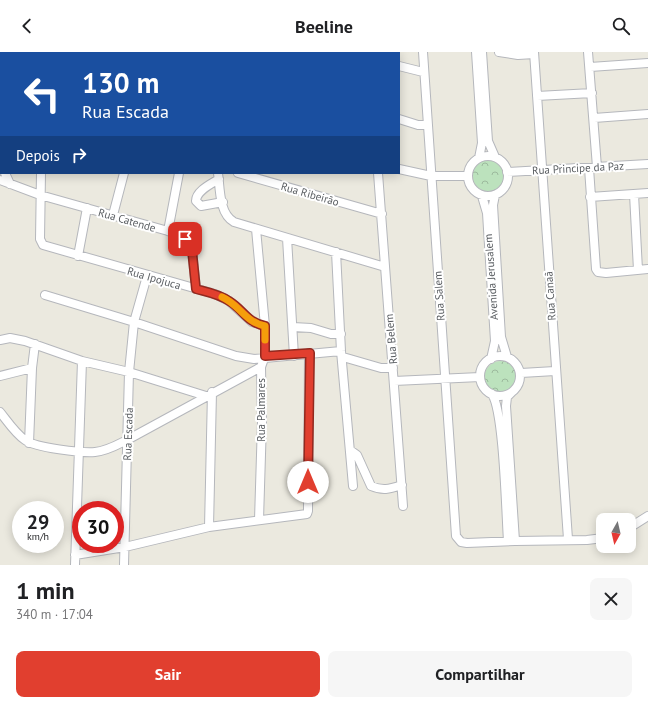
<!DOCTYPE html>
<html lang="pt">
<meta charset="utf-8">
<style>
:root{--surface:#fff;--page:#f6f6f6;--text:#202124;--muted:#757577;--accent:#e13f2f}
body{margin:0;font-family:"PT Sans",sans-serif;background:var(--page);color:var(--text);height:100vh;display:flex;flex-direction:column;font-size:15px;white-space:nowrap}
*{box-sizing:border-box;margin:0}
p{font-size:13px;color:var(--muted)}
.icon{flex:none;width:22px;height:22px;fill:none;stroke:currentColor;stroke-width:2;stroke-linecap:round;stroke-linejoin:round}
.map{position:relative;height:513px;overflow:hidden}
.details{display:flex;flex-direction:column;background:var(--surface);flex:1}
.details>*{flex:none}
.hud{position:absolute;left:0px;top:0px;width:400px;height:122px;box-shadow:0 2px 10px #0003;background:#1a4fa0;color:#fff;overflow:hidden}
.needle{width:26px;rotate:188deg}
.controls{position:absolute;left:596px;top:461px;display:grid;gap:8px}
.controls a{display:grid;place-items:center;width:40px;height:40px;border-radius:8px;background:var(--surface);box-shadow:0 2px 10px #0003;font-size:20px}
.speed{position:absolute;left:12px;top:449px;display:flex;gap:8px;font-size:20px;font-weight:700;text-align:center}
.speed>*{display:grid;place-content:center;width:52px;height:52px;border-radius:50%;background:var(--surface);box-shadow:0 2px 10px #0003;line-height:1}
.speed small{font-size:10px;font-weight:400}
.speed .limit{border:6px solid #d22;background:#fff;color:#111}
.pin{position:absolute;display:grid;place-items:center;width:34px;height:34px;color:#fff;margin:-17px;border-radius:8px;box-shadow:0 2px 6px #0006}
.me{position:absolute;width:44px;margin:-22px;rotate:0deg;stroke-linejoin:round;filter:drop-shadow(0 0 3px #0008)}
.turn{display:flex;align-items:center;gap:14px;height:84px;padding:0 16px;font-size:18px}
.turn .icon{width:52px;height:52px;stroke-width:2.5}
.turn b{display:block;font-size:28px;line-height:34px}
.then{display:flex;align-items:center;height:38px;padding:0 16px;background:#0003;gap:8px;font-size:15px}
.round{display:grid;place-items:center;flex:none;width:42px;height:42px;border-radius:8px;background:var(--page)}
.headline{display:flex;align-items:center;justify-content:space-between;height:68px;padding:0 16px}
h1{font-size:24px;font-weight:600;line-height:30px}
.primary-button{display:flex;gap:8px;margin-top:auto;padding:8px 16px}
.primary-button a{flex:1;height:46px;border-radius:8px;background:var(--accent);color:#fff;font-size:16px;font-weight:600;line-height:46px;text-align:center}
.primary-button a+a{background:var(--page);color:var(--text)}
header{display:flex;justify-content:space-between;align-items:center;height:52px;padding:0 16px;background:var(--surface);font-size:18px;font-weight:600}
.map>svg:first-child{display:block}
.park{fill:url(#park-crowns)}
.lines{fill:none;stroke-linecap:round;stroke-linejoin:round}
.minor-casing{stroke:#b5b7bc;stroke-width:10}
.minor{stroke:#fff;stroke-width:8}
.route-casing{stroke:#92291f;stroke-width:10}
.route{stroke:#e13f2f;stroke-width:7}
.slow{stroke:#f59e0b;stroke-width:7}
.labels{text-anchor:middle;stroke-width:4;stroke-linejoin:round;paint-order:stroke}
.street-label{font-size:11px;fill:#585c60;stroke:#fff}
</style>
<header><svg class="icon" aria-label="back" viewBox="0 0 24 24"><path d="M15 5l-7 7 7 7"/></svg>Beeline<svg class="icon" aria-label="search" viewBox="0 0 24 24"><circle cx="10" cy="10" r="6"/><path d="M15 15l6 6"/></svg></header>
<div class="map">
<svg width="648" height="513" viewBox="0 0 648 513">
<defs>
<pattern id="park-crowns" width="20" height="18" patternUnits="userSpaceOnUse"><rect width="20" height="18" fill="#bce2bd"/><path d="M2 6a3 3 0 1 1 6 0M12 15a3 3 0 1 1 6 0" fill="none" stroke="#9cba9d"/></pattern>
</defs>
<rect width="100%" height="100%" fill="#ebe9df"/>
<path class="park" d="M471 125a17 17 0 1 1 34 0a17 17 0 1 1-34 0Z
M484 326a17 17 0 1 1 34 0a17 17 0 1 1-34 0Z"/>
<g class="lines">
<defs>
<path id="minor" d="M6,0L9,1
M174,0L178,1
M349,0L352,1
M423,0L456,484L461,490L467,491L515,489L587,488L603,486
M476,0L482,91L479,106
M482,0L488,89L495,105
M499,0L518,3L534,2
M534,0L568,487
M588,0L597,115
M64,1L65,0
M248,1V0
M302,1V0
M399,14L423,20
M590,15L648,11
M537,44L592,41
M0,52H1
M594,66L648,62
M399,67L418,73H427
M468 124a20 20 0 1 1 40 0a20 20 0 1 1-40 0Z
M589,116L596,217L598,220L606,221L648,217
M399,117L431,124H467
M507,120L648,112
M5,121L10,132
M41,121L40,187L43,193L215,242L229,249L252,270L265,274
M218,121C220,136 219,162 234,170L385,215
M238,121L382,162
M378,121L403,454
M219,127C211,132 196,139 196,149L201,154L223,150
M0,128L40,143L168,179C179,184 189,186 192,198L196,237
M634,142L638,218
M495,143L493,153L501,285L507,305
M482,144L487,161L495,289L491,307
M590,145L648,141
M113,163L124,121
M256,177L265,274V304L261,315L262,370L259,468
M168,179L179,121
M287,186L294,304
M336,200L341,299L353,434
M78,204L87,156
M45,243L134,270L236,304L254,307L341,299
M293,275L311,276L331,282H341
M0,288L10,286L25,289L82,309L129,320L206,344
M480 324a20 20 0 1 1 40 0a20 20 0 1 1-40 0Z
M343,305L381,316H393
M521,321L555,319
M0,324L32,316
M394,329L480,325
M512,340L507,345L506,354L515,489
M492,342C504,360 506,461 508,489
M0,360C8,370 15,381 25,388C36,396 82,401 95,400C107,399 117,393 127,388L261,315
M29,391L32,316L35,292
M350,398L357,403L371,434C383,439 389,437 402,433
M209,475L212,340
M629,476L648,464
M75,503L125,495L209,475L307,462L308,459L309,301
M75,513L82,309
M124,513L129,320L134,270L147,224"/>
</defs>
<use href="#minor" class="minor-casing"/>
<use href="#minor" class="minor"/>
</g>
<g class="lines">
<defs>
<path id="route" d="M185,187L191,192L192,198L196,237C207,240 219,242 229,249C244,258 246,270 265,274V304L310,301L308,430"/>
</defs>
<use href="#route" class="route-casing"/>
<use href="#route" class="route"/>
<path class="slow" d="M222,245C240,253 245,270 265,274V288"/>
</g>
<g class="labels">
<g class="street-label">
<text transform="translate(578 116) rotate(-3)" y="4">Rua Principe da Paz</text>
<text transform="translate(310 142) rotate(16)" y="4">Rua Ribeirão</text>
<text transform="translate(127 168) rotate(16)" y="4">Rua Catende</text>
<text transform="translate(491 225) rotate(-94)" y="4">Avenida Jerusalem</text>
<text transform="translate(154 226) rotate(16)" y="4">Rua Ipojuca</text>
<text transform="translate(439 244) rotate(-94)" y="4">Rua Salem</text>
<text transform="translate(550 244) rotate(-94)" y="4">Rua Canaã</text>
<text transform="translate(391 287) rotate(-95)" y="4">Rua Belem</text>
<text transform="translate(261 358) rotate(-90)" y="4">Rua Palmares</text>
<text transform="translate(128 382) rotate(-88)" y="4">Rua Escada</text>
</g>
</g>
</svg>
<div class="controls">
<a><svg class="needle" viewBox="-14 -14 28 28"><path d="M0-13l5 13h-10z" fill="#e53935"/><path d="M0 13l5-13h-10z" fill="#757577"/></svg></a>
</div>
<div class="speed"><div>29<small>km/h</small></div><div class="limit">30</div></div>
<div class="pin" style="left:185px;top:187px;background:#d93025"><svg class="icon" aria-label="arrive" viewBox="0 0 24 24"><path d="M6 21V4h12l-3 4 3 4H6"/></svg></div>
<svg class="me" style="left:308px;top:430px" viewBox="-20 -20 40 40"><circle r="19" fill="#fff"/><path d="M0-13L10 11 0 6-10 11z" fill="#e13f2f"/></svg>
<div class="hud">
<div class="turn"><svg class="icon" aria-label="left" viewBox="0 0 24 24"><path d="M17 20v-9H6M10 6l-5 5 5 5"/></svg><div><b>130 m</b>Rua Escada</div></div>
<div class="then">Depois<svg class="icon" aria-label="right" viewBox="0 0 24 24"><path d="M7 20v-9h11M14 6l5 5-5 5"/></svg></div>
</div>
</div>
<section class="details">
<div class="headline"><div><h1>1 min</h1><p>340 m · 17:04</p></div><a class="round"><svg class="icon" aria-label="close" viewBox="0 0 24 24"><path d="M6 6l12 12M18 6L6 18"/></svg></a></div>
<div class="primary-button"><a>Sair</a><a>Compartilhar</a></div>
</section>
